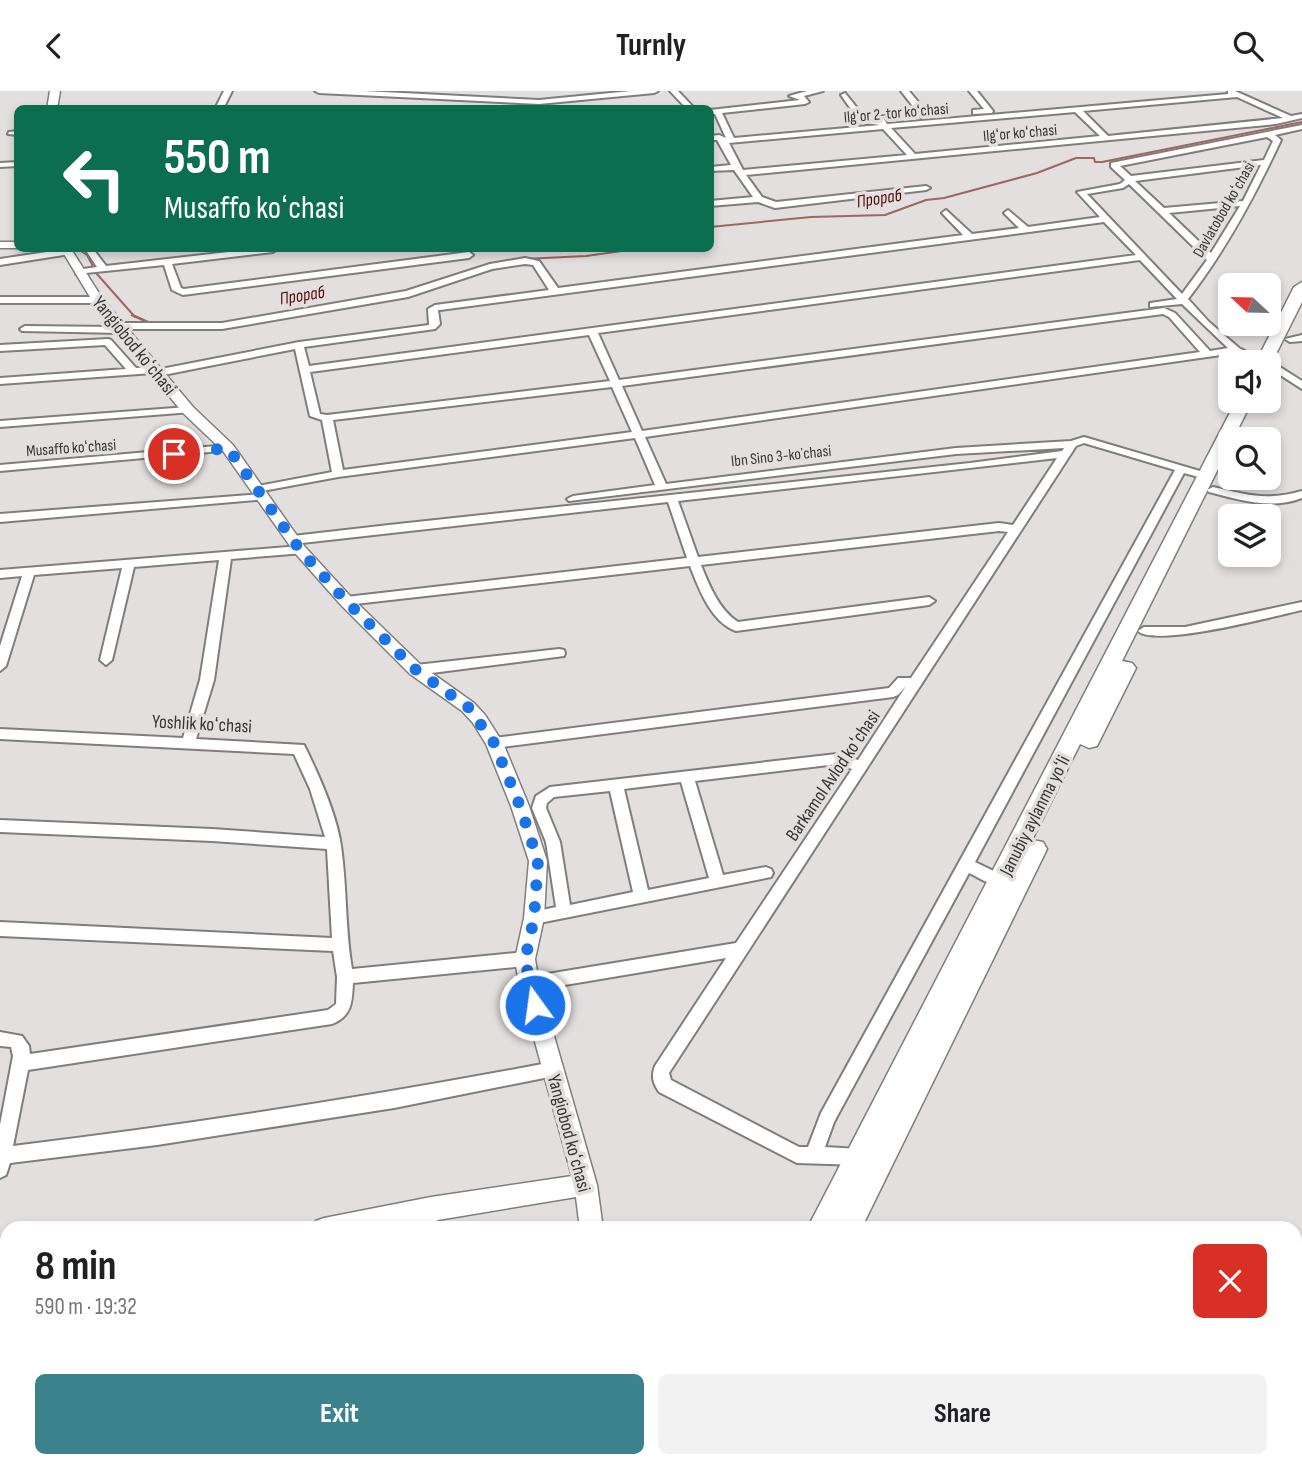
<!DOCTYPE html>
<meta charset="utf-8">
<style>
:root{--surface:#fff;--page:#f2f2f2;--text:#202124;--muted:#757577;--accent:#3c828d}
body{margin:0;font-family:"Sofia Sans Condensed",sans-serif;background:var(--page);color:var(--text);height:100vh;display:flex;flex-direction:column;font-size:26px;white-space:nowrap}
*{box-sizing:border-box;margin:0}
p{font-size:23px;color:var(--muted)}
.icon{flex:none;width:38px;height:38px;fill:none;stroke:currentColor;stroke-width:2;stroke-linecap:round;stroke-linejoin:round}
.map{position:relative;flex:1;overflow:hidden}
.sheet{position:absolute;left:0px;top:1130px;width:1302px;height:247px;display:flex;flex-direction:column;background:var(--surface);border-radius:21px 21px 0 0;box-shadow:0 4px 10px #0003}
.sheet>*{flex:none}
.banner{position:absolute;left:14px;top:14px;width:700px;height:147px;border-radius:10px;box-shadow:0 4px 10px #0003;background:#0b6e4f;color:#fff;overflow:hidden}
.needle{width:46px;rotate:292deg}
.controls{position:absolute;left:1218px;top:182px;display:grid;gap:14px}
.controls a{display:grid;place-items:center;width:63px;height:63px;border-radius:10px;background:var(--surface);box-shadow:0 4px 10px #0003;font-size:35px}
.pin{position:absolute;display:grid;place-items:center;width:60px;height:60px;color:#fff;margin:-30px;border:4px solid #fff;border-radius:50%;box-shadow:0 2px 7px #0007}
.me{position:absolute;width:77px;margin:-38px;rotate:346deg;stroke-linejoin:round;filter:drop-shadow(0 0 5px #0008)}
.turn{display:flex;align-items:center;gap:24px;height:147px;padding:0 35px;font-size:32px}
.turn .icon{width:91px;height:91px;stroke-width:2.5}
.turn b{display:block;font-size:49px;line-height:60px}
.round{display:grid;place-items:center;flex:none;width:74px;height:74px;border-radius:10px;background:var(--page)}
.summary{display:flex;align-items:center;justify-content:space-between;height:119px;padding:0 35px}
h1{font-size:42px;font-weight:700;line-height:52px}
.cta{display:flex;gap:14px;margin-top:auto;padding:14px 35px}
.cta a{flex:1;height:80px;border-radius:10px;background:var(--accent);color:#fff;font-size:28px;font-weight:700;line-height:80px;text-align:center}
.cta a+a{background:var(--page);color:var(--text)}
header{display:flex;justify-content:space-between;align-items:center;height:91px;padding:0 35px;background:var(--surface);font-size:32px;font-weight:700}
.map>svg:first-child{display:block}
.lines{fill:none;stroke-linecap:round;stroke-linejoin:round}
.stream-far1{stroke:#9e6760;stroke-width:2}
.stream{stroke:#9e6760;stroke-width:2.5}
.minor-casing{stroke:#817d7c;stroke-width:4}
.tertiary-casing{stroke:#817d7c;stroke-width:3}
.trunk-casing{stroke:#817d7c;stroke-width:3}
.minor{fill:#fff;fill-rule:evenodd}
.tertiary{fill:#fff;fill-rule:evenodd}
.trunk{fill:#fff;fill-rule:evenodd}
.route{stroke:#1a73e8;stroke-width:12;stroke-dasharray:0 21.6}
.labels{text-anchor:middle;stroke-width:7;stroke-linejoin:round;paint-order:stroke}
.far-street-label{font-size:16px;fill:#383736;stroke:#e4dfdf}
.far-water-label{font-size:18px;font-style:italic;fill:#520a08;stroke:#e4dfdf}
.street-label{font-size:19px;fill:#383736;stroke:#e4dfdf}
</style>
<header><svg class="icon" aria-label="back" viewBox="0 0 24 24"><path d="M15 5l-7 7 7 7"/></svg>Turnly<svg class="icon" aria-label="search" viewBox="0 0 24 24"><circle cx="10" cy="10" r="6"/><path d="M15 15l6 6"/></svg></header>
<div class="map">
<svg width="1302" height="1377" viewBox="0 0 1302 1377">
<rect width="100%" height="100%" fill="#e4dfdf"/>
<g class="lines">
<path class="stream-far1" d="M710,136L811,126L885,124L926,109L944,107L1037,82L1076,67H1094L1095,71H1102L1302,31
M68,159L81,160L87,164L97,183L135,226
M523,168L586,165L636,158
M419,196L491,173
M271,224L353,209"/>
<path class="stream" d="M132,224L150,232H184"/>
<defs>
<path id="minor" d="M224,0H232L223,18H215Z
M315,0H364L539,9L631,0H658L654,2L539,13L319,2Z
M670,0H678L695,18H687Z
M807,0H823L804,5L809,11L805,13L722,22L734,47L880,34L860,31L841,4L845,2L865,27L884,28L887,33L1228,3V0H1235L1291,25L1302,23V27L1276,33L746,84L762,106L776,111L926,95L930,97L926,99L775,117L758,111L710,115V110L753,106L734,79L710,80V76L731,74L717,49H710V45L719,44L726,47L715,23H710V19L800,9L789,5ZM1237,6L1283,27L1108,45L1083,20ZM1075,21L1100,45L915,63L891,37ZM883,38L907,64L743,79L729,52Z
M901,0H909L928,23V27H922Z
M969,0H977L993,20L992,22L973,23V19L984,18Z
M1302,34V38L1275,44L1281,49C1255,105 1226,159 1188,208L1209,231L1239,257L1266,271H1254L1235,262L645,346L666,393L956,357L1071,350L1084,346L1210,383L1212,385L1206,388L1184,382L975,771L1006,786L1008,790L1006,794C995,798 980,787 969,782L834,1031L825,1056L859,1058L865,1060L868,1066L865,1072L859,1074L797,1072L659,1001C653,992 651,985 655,975L726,867L529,900L523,898L521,893L523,888L529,886L736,852L852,678L837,673L695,690L723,784L766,776L771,778L773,782L771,786L534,833L529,832L526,827L529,822L556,816L546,751L532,717L536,705L550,696L837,663L858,669L906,595L898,604L893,606L494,657L487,652L494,647L889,597L898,587H911L1008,441L999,440L701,474C709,494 719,519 738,531L929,506L935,510L929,514L736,540C711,531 699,498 690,475L346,514L340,510L346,506L687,467L668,411L293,453L287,449L293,445L389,434L970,372L1062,360L1064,357L956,363L569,410L567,408L573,405L655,394L635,347L338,386L257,401L253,400V396L332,381L322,329L310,325L295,258L158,285L153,282L0,293V287L126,278L105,254L0,260V254L108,248L111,249L136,277L156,276L161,278L299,251L429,234L428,218L435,214L549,199L533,174L525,173L492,178L408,206L222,238H126L125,241L122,242L22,240L20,238L25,235L115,236L119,232H222L406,200L490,173L525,167L539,170L558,197L963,144L942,122L946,119L972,143L1019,137L1004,122L1008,119L1028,136L1100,126L1077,101L1120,93L1125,89L1111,76V72ZM1267,46L1273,50L1264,69L1131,85L1120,75ZM1261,74L1243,110L1164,117L1135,90ZM1129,93L1207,169L1182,203L1087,103L1123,97ZM1240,115L1211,162L1169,122ZM1104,131L1136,164L309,275L304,256L435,238L440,233L438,219H440ZM1140,169L1177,208L1150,212V216L1182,213L1228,257L1210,260L1175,222L1164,217L619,289L598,242ZM1163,223L1169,226L1200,261L642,340L622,295ZM589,244L610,290L327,324L320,323L310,281ZM612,296L632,341L343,379L333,329ZM1084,352L1175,379L821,1022L808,1056H799L671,989L669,982L1076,355ZM1057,367L1013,434L999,432L698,466L678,410ZM681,691L709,787L648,799L624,698ZM610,700L633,801L570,814L560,751L546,717L547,712L554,706Z
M18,40V44L8,43L9,41Z
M18,71V75L0,76V72Z
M67,158L71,161L70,163L0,174V168Z
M85,158H93L106,175L255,158H277L273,161L172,173L181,197L184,198L469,161L473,164L469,167L183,204L172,199L164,174L76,183V179L97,176Z
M0,206H97L102,209L97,212H0Z
M1302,244V250L1290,251L1285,248Z
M1275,273L1302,290V298L1271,278L1270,276Z
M188,316L192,317V321L0,336V330Z
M228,354L233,357L232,359L0,380V374Z
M1213,396C1248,404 1267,410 1302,400V407C1271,419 1240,409 1209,401L1207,399Z
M263,403L269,406L267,408L0,431V423Z
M300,455L304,456V462L231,468L214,589L196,648L304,654C318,682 337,725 341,755C347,796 345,838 352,878L525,861L531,863L533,868L531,873L525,875L353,892C352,911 352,925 332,933L28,979L13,1055C194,1033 374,1005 553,971L559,974L561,979L559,984L394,1017L157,1054L10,1072L6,1084L0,1087V1034L13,965L11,956L0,955V941L22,945L29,955L30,963L328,919L336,913L337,886L333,860L0,845V831L332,847L327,758L212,750L0,741V729L212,738L325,746L310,698L294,663L0,648V638L183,647L200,589L219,469L134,476L112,569L106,574L100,569L122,477L34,484L6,575L0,580V555L22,485L0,487V479Z
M1302,511V519C1275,525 1155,557 1138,540L1144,536H1185Z
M559,558L564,559L565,562L564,565L416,584L410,579L416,574Z
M431,1108L437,1111L440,1117L435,1138H417L425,1111Z
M49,1370H71L68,1377H47Z
M201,1370H222L219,1377H199Z
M348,1370H368L366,1377H346Z"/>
<path id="tertiary" d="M50,0H60L57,18H47Z
M0,151H18V157H0Z
M61,158H71L102,207L193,316L233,354L305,456L351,506L422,575L474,612L485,624L503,652L529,715L547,770L544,827L535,868L539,893L597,1094L603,1138H580L576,1106L384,1138H313L316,1130L324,1127L431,1106L572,1085L519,893L515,868L524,827L529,770L511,715L486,653L473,632L462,620L410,583L341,514L295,462L223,360L183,322L93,211Z
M7,1177V1201L0,1202V1178Z
M604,1370H645L647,1377H605Z"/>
<path id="trunk" d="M1302,191V211L1272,271L1269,275V271H1256L1294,196Z
M1236,310H1252L1233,348H1230V354L1122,570L1132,572L1136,577L1097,655L1089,657L1080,653L1032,749L1043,751L1047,758L861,1138H807Z
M683,1370H746L743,1377H680Z"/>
</defs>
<use href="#minor" class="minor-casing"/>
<use href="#tertiary" class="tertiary-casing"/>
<use href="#trunk" class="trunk-casing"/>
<use href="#minor" class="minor"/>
<use href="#tertiary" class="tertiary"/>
<use href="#trunk" class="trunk"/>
</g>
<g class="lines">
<path class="route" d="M174,363L228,357L300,459L346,510L416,579L468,616L494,652L520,715L538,770L534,827L525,869L535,914"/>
</g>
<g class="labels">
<g class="far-street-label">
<text transform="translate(896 21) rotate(-5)" y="6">Ilgʻor 2-tor koʻchasi</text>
<text transform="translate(1020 41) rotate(-5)" y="6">Ilgʻor koʻchasi</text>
<text transform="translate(1223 118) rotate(-60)" y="6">Davlatobod koʻchasi</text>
<text transform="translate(71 356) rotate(-4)" y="6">Musaffo koʻchasi</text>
<text transform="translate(781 364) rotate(-6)" y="6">Ibn Sino 3-koʼchasi</text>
</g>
<g class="far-water-label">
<text transform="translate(879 107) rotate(-9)" y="6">Прораб</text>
<text transform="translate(302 204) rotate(-9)" y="6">Прораб</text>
</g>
<g class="street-label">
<text transform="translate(135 254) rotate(51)" y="7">Yangiobod koʻchasi</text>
<text transform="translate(202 632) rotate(3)" y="7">Yoshlik koʻchasi</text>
<text transform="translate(832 684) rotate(-56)" y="7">Barkamol Avlod koʻchasi</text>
<text transform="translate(1034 724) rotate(-63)" y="7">Janubiy aylanma yoʻli</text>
<text transform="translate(570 1042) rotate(75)" y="7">Yangiobod koʻchasi</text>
</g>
</g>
</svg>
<div class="controls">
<a><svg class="needle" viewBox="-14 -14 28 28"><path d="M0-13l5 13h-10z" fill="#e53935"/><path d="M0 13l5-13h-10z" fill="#757577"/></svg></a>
<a><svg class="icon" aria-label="sound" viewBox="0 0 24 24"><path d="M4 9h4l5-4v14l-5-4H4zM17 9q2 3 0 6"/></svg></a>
<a><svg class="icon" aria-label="search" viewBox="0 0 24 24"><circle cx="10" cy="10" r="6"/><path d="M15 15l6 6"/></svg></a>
<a><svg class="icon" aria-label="layers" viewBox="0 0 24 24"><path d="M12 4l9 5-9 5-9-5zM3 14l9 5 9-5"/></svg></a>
</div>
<div class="pin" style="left:174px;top:363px;background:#d93025"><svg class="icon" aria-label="arrive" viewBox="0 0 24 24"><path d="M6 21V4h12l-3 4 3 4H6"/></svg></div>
<svg class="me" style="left:535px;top:914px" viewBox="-20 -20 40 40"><circle r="17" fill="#1a73e8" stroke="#fff" stroke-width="3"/><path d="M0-11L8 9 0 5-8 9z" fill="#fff"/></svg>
<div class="banner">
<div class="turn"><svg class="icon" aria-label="left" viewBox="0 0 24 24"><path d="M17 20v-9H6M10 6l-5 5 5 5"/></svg><div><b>550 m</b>Musaffo koʻchasi</div></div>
</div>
<section class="sheet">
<div class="summary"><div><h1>8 min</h1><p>590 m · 19:32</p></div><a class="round" style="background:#d93025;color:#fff"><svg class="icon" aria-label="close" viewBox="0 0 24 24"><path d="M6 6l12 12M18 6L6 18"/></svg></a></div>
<div class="cta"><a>Exit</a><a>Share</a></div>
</section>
</div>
